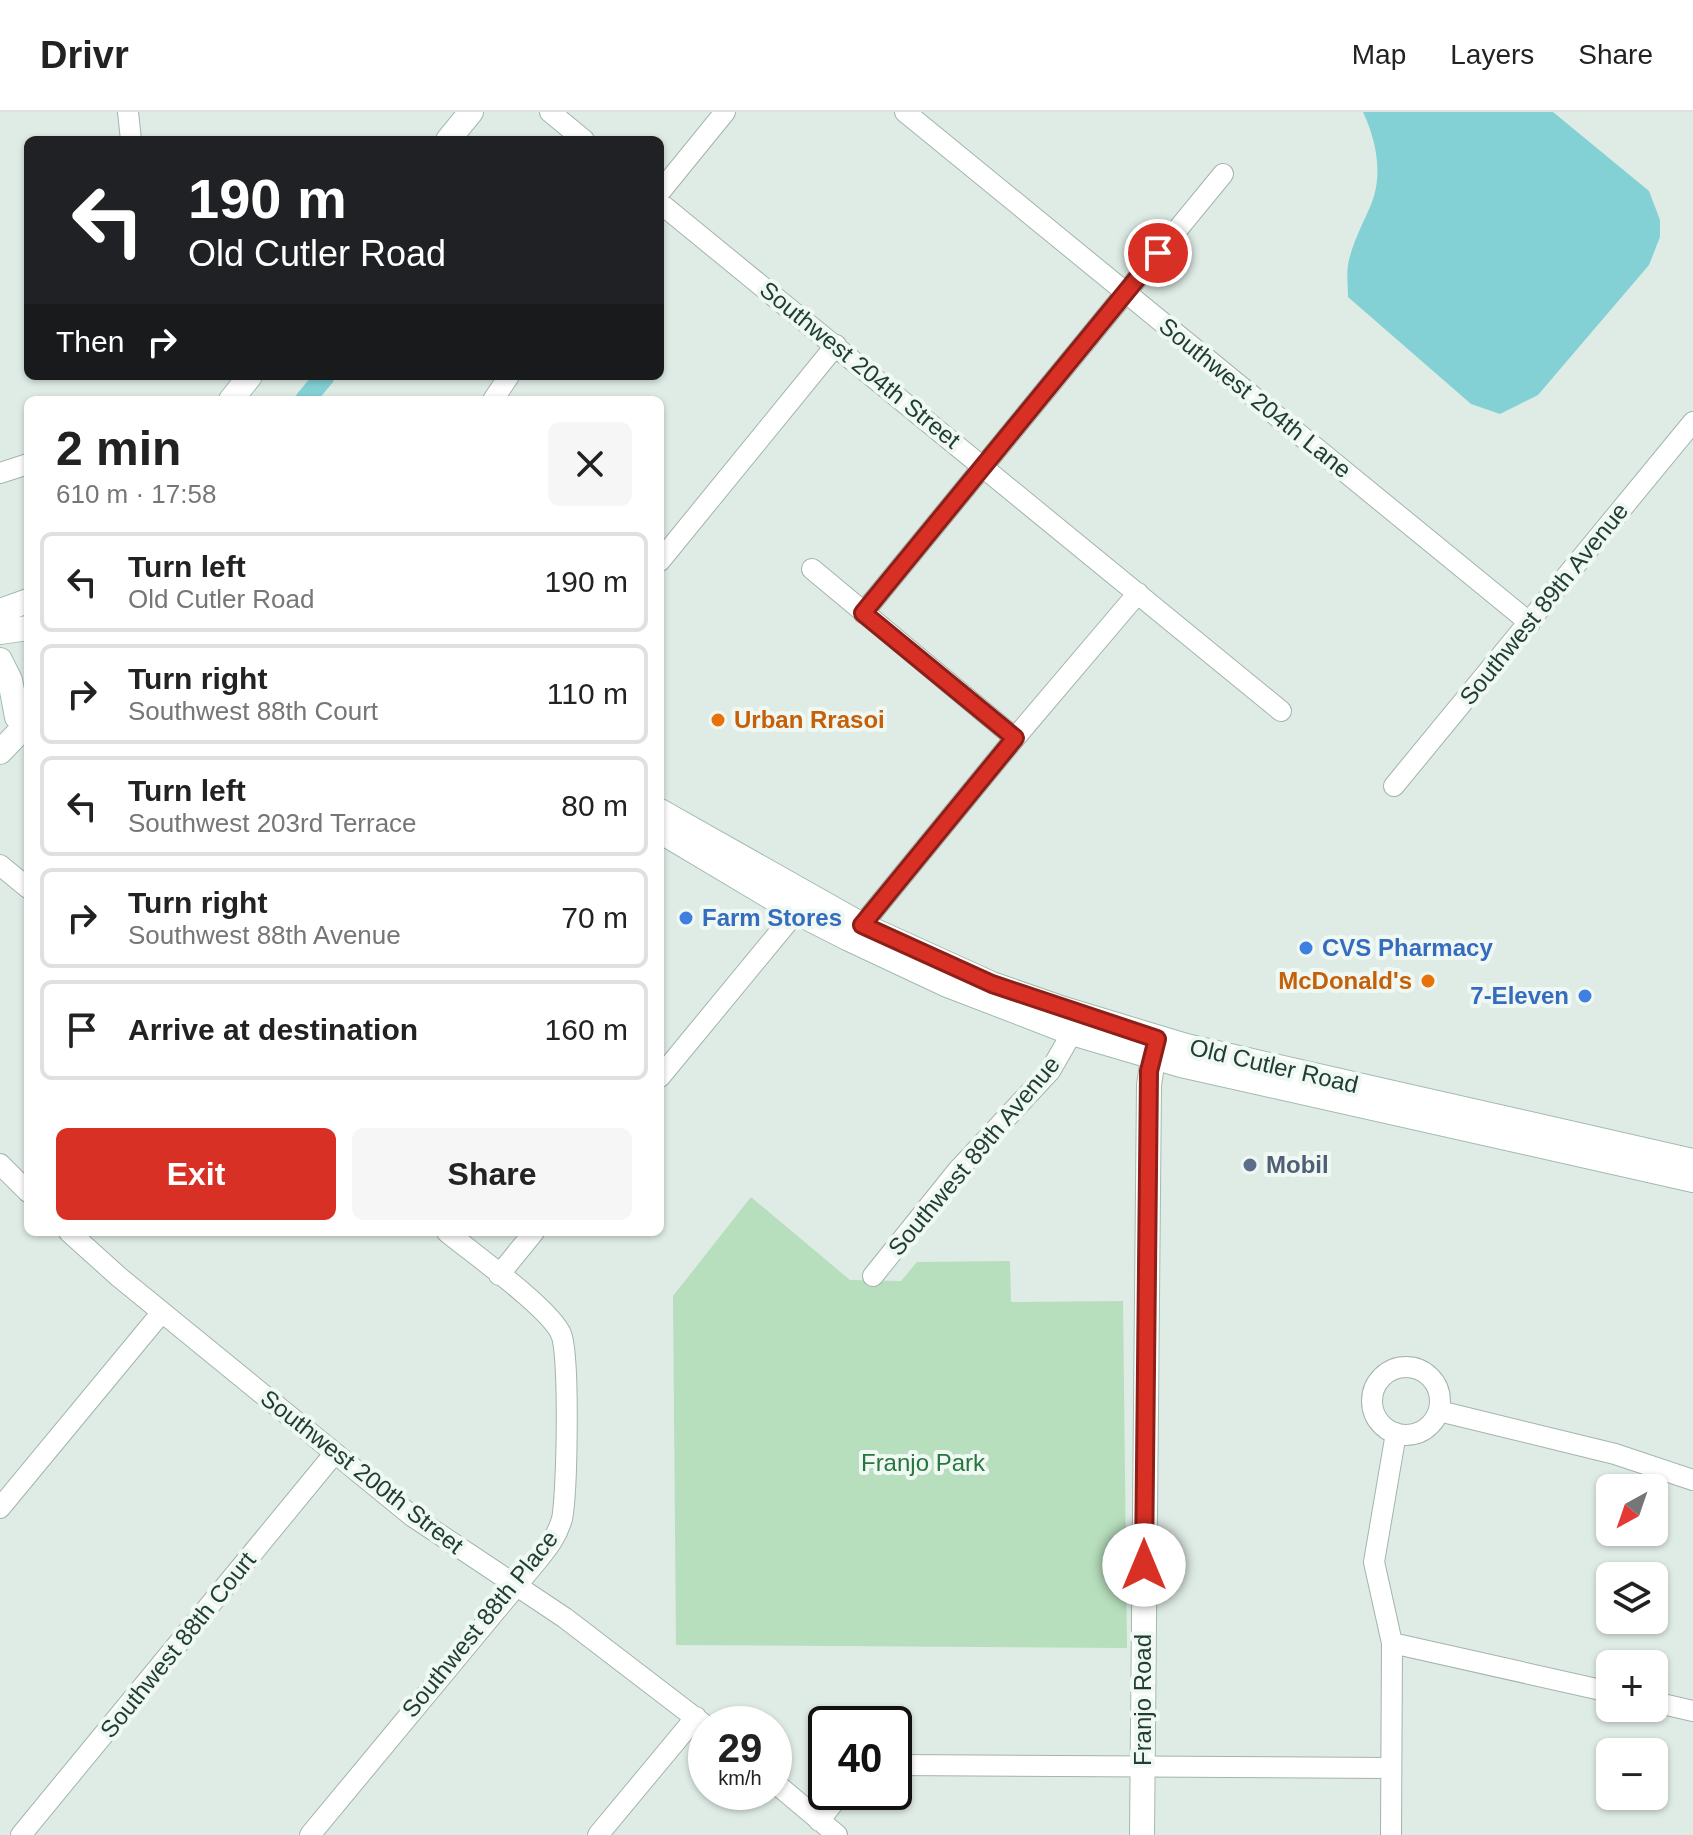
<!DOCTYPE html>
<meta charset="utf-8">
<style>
:root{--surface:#fff;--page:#f6f6f6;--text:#222;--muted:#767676;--line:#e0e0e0;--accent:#d93025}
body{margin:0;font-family:Helvetica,sans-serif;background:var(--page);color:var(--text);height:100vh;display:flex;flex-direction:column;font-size:30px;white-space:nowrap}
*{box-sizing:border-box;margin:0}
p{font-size:26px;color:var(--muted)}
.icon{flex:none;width:44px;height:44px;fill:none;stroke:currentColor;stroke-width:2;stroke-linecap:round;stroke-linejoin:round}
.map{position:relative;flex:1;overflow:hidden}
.drawer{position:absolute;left:24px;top:284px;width:640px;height:840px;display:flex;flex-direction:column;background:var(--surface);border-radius:12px;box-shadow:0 2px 6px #0004}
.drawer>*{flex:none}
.banner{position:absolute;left:24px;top:24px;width:640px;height:244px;border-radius:12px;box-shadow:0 2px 6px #0004;background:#202124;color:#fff;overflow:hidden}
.needle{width:52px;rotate:220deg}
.fabs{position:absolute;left:1596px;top:1362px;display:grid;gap:16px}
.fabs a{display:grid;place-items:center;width:72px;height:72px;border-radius:12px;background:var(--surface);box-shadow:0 2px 6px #0004;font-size:40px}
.speed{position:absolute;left:688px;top:1594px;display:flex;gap:16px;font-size:40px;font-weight:700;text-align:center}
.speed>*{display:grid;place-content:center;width:104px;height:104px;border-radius:50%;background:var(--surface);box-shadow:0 2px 6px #0004;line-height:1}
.speed small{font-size:20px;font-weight:400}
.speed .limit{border:4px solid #111;border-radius:12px;background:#fff;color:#111}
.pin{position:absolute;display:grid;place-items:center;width:68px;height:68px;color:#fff;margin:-34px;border:4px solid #fff;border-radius:50%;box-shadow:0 2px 8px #0007}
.me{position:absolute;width:88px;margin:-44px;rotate:0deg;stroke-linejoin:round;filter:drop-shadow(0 0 6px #0008)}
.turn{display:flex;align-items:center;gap:28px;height:168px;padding:0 32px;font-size:36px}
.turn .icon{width:104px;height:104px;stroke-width:2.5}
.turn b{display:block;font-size:56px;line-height:68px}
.then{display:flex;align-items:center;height:76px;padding:0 32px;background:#0003;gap:16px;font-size:30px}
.round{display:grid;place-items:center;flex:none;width:84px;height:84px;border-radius:12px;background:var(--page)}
.head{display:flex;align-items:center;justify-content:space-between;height:136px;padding:0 32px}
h1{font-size:48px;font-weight:600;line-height:60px}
.primary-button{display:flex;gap:16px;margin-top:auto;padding:16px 32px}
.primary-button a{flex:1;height:92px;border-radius:12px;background:var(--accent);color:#fff;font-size:32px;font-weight:600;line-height:92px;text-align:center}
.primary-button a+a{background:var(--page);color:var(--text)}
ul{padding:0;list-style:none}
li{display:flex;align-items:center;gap:24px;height:100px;margin:0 16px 12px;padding:0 16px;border:4px solid var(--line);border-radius:12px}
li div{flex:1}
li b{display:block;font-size:30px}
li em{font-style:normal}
header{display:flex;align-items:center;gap:48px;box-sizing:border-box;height:112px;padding:0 40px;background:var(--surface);border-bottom:2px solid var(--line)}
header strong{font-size:38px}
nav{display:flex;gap:44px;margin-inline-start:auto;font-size:28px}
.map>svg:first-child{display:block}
.green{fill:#b7debd}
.water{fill:#83d1d5}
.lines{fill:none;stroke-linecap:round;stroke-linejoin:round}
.canal{stroke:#83d1d5;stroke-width:20}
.street-casing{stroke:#a2b4ac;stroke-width:22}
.secondary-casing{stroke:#a0bbaf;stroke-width:26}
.street{stroke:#fff;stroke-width:20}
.secondary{stroke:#fff;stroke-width:24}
.route-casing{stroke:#8d1f18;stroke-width:20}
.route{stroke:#d93025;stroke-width:14}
.food-dot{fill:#e8710a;stroke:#f0f8f3;stroke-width:3}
.shop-dot{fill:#3f7fe0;stroke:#f0f8f3;stroke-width:3}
.service-dot{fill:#5c6f8a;stroke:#f0f8f3;stroke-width:3}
.labels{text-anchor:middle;stroke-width:8;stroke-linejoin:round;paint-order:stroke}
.street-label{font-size:24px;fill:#1f3d32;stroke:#f0f8f3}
.food-label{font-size:24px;font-weight:bold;fill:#c56008;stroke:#f0f8f3;text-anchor:start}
.shop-label{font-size:24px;font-weight:bold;fill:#366cbe;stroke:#f0f8f3;text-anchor:start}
.service-label{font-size:24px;font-weight:bold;fill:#4e5e75;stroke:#f0f8f3;text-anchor:start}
.park-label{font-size:24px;fill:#27763d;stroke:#f0f8f3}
</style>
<header>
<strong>Drivr</strong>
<nav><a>Map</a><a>Layers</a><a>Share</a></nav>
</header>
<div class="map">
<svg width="1693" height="1723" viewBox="0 0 1693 1723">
<rect width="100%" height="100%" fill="#dfece5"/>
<path class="green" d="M751,1085L850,1168L901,1169L917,1150L1010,1149L1011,1190L1123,1189L1127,1536L676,1533L673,1184Z"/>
<path class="water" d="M1363,0H1553L1649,79L1660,108V125L1649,153L1538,283L1500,302L1471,292L1348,185C1348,173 1346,159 1349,148C1354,127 1364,110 1372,90C1383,61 1376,28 1363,0Z"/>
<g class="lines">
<path class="canal" d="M305,288L325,264"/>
<defs>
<path id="street" d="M128,0L131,28
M550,0L584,28
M905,0L1530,511
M660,80L725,0
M660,91L1281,599
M493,288L509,264
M0,361L28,352
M660,449L836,233
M812,457L1015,626
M863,501L1223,62
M1394,674L1693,310
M0,753L28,776
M862,813L1015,626L1138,481
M660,965L796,800
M0,1052L28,1080
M69,1120L119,1165L412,1404L565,1506L706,1614
M499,1163L534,1120
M873,1164L958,1058L1050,959L1072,921
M1372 1289a34 34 0 1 1 68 0a34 34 0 1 1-68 0Z
M1439,1299L1615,1342L1693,1368
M0,1396L162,1200
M1392,1531L1610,1580
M1654,1590L1693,1599
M894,1653L1391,1656
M774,1670L837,1723
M819,1709L842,1680
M21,1723L334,1342
M310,1723L537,1449C548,1436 557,1424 562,1407C567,1383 570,1242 561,1222C550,1196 472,1141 447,1120
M598,1723L696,1605
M1391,1723L1392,1531L1374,1450L1396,1321"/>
<path id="secondary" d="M448,28L471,0
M231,288L250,264
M0,499L28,489
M0,520L28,516
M0,548L10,568L17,605
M0,640L28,611
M660,699L862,813L992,872L1064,897L1186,934L1693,1049
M660,719L796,800L849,827L945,872L1072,921L1181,953L1693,1068
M1142,1723L1149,973L1155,933"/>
</defs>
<use href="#street" class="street-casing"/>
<use href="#secondary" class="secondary-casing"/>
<use href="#street" class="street"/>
<use href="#secondary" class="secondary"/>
</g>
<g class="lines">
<defs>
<path id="route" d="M1144,1453L1149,959L1157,927L992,872L862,813L1015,626L863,501L1158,141"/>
</defs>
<use href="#route" class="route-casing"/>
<use href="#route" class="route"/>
</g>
<g class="food-dot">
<circle cx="718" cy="608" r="8"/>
<circle cx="1428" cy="869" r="8"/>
</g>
<g class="shop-dot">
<circle cx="686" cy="806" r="8"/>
<circle cx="1306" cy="836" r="8"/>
<circle cx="1585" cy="884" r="8"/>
</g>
<circle class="service-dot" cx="1250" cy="1053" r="8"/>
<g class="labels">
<g class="street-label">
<text transform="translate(860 253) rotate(39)" y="8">Southwest 204th Street</text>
<text transform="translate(1255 286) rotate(39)" y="8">Southwest 204th Lane</text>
<text transform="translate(1544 492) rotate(-51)" y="8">Southwest 89th Avenue</text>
<text transform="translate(1274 954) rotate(13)" y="8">Old Cutler Road</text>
<text transform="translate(974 1044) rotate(-50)" y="8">Southwest 89th Avenue</text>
<text transform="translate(362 1360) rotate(38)" y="8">Southwest 200th Street</text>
<text transform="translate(480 1512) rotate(-51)" y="8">Southwest 88th Place</text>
<text transform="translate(178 1533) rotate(-51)" y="8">Southwest 88th Court</text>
<text transform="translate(1143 1588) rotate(-90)" y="8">Franjo Road</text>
</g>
<g class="food-label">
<text x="734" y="616">Urban Rrasoi</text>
<text x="1412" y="877" text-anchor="end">McDonald's</text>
</g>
<g class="shop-label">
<text x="702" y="814">Farm Stores</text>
<text x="1322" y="844">CVS Pharmacy</text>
<text x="1569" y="892" text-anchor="end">7-Eleven</text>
</g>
<g class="service-label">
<text x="1266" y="1061">Mobil</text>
</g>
<g class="park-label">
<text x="923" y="1359">Franjo Park</text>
</g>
</g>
</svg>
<div class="fabs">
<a><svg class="needle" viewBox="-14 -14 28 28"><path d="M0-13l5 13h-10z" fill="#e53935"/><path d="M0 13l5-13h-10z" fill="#767676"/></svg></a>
<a><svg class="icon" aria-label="layers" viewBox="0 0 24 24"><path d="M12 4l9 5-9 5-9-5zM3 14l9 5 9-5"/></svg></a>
<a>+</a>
<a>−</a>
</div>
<div class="speed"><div>29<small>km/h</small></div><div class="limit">40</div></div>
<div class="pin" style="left:1158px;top:141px;background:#d93025"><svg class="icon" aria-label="arrive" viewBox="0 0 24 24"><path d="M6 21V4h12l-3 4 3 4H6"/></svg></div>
<svg class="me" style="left:1144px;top:1453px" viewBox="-20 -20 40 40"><circle r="19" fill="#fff"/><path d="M0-13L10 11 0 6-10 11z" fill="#d93025"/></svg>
<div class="banner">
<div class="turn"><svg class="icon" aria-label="left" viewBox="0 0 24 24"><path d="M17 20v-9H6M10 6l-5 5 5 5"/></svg><div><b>190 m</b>Old Cutler Road</div></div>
<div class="then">Then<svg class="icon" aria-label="right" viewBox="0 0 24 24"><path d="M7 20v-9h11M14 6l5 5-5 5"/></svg></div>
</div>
<section class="drawer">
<div class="head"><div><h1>2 min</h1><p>610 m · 17:58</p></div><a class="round"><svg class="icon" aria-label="close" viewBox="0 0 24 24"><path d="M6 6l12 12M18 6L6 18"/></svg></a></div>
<ul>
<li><svg class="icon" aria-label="left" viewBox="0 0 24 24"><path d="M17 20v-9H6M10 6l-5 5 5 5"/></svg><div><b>Turn left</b><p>Old Cutler Road</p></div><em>190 m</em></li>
<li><svg class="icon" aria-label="right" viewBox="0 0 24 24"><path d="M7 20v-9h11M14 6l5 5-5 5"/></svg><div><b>Turn right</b><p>Southwest 88th Court</p></div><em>110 m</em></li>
<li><svg class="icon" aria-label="left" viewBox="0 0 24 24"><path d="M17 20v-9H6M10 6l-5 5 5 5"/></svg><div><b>Turn left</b><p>Southwest 203rd Terrace</p></div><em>80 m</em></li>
<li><svg class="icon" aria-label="right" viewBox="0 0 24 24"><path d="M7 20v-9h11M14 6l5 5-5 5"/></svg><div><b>Turn right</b><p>Southwest 88th Avenue</p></div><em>70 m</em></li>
<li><svg class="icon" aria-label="arrive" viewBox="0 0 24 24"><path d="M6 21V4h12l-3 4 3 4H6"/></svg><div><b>Arrive at destination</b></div><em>160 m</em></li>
</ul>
<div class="primary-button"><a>Exit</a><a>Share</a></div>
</section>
</div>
